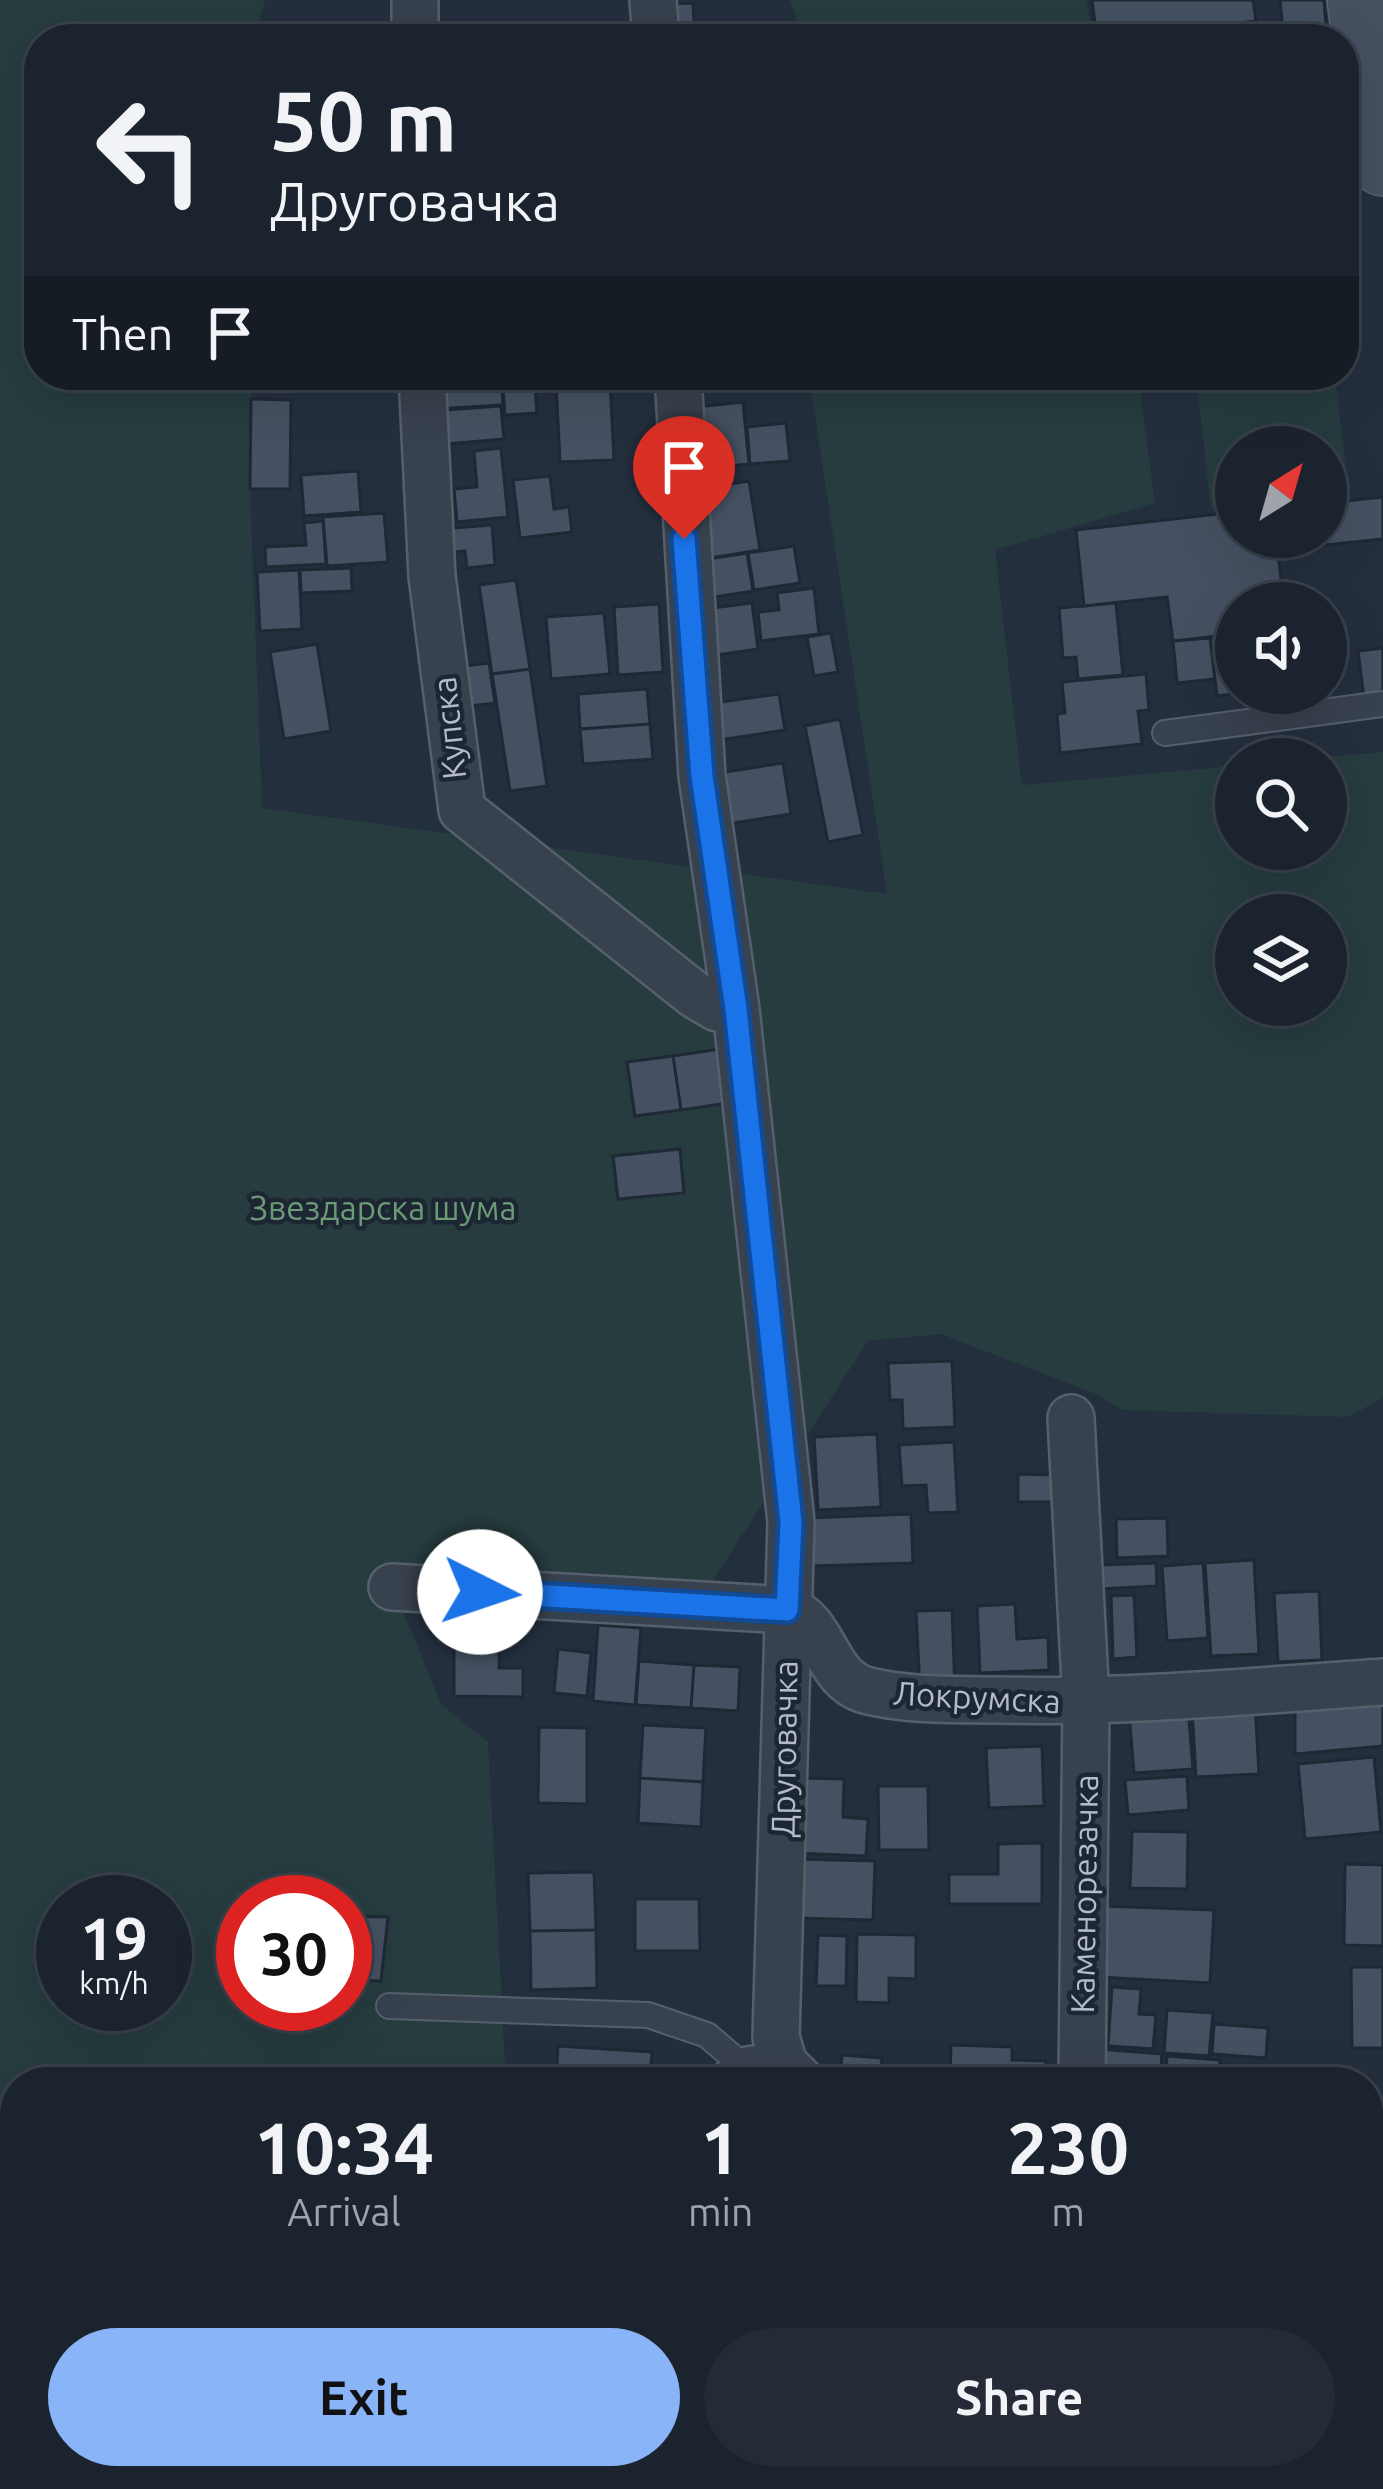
<!DOCTYPE html>
<meta charset="utf-8">
<style>
:root{--surface:#1b232e;--page:#242b36;--text:#f1f3f6;--muted:#a0a4aa;--line:#39404a;--accent:#8ab4f8}
body{margin:0;font-family:Ubuntu,sans-serif;background:var(--page);color:var(--text);height:100vh;display:flex;flex-direction:column;font-size:45px;white-space:nowrap}
*{box-sizing:border-box;margin:0}
p{font-size:39px;color:var(--muted)}
.icon{flex:none;width:66px;height:66px;fill:none;stroke:currentColor;stroke-width:2;stroke-linecap:round;stroke-linejoin:round}
.map{position:relative;flex:1;overflow:hidden}
.side{position:absolute;left:0px;top:2067px;width:1383px;height:423px;display:flex;flex-direction:column;background:var(--surface);border-radius:48px 48px 0 0;box-shadow:0 12px 48px #0002,0 0 0 3px var(--line)}
.side>*{flex:none}
.hud{position:absolute;left:24px;top:24px;width:1335px;height:366px;border-radius:48px;box-shadow:0 12px 48px #0002,0 0 0 3px var(--line);background:#1b232e;color:var(--text);overflow:hidden}
.needle{width:78px;rotate:37deg}
.fabs{position:absolute;left:1215px;top:426px;display:grid;gap:24px}
.fabs a{display:grid;place-items:center;width:132px;height:132px;border-radius:50%;background:var(--surface);box-shadow:0 12px 48px #0002,0 0 0 3px var(--line);font-size:60px}
.speed{position:absolute;left:36px;top:1875px;display:flex;gap:24px;font-size:60px;font-weight:700;text-align:center}
.speed>*{display:grid;place-content:center;width:156px;height:156px;border-radius:50%;background:var(--surface);box-shadow:0 12px 48px #0002,0 0 0 3px var(--line);line-height:1}
.speed small{font-size:30px;font-weight:400}
.speed .limit{border:18px solid #d22;background:#fff;color:#111}
.pin{position:absolute;display:grid;place-items:center;width:102px;height:102px;color:#fff;margin:-123px -51px;border-radius:50% 50% 50% 0;rotate:-45deg;box-shadow:0 0 12px #0007}
.pin .icon{rotate:45deg}
.me{position:absolute;width:132px;margin:-66px;rotate:94deg;stroke-linejoin:round;filter:drop-shadow(0 0 9px #0008)}
.turn{display:flex;align-items:center;gap:42px;height:252px;padding:0 48px;font-size:54px}
.turn .icon{width:156px;height:156px;stroke-width:2.5}
.turn b{display:block;font-size:84px;line-height:102px}
.then{display:flex;align-items:center;height:114px;padding:0 48px;background:#0003;gap:24px;font-size:45px}
.eta{display:flex;justify-content:space-evenly;align-items:center;height:204px;text-align:center}
.eta b{font-size:72px;font-weight:700;line-height:84px}
.action{display:flex;gap:24px;margin-top:auto;padding:24px 48px}
.action a{flex:1;height:138px;border-radius:72px;background:var(--accent);color:#111;font-size:48px;font-weight:700;line-height:138px;text-align:center}
.action a+a{background:var(--page);color:var(--text)}
.map>svg:first-child{display:block}
.green{fill:#263c3f;fill-rule:evenodd}
.building{fill:#455162;stroke:#1f2835;stroke-width:3}
.lines{fill:none;stroke-linecap:round;stroke-linejoin:round}
.service-casing{stroke:#565f6c;stroke-width:28}
.minor-casing{stroke:#565f6c;stroke-width:50}
.secondary-casing{stroke:#565f6c;stroke-width:70}
.service{stroke:#38414e;stroke-width:24}
.minor{stroke:#38414e;stroke-width:45}
.secondary{stroke:#465061;stroke-width:66}
.route-casing{stroke:#114b97;stroke-width:30}
.route{stroke:#1a73e8;stroke-width:21}
.labels{text-anchor:middle;stroke-width:9;stroke-linejoin:round;paint-order:stroke}
.street-label{font-size:33px;fill:#b4bcc9;stroke:#1d2633}
.park-label{font-size:33px;fill:#6b9a76;stroke:#1d2633}
</style>
<div class="map">
<svg width="1383" height="2489" viewBox="0 0 1383 2489">
<rect width="100%" height="100%" fill="#242f3e"/>
<path class="green" d="M0,0H265L254,39H39V375H252L250,489L262,808L887,894L809,375H1138L1155,503L995,550L1022,785L1236,766V849H1326V759H1308L1383,752V1398L1348,1417L1123,1410L1096,1394L941,1334L868,1341L702,1597L393,1587L441,1704L488,1742L506,2082H15V2475H837V2489H0ZM1236,915H1326V1005H1236ZM63,1902H165V2004H63ZM243,1902H345V2004H243Z
M790,0H1087L1092,39H803Z
M1196,375H1335L1349,495L1326,497V447H1236V508L1211,510Z"/>
<path class="building" d="M1092,0H1253L1256,21L1097,39Z
M1280,0H1324L1326,26L1283,30Z
M693,3L695,39H667L664,4Z
M476,25V39H436L435,27Z
M1335,26L1336,39H1288L1287,30Z
M365,30V39H308V31Z
M252,375H302V377H282V390H252Z
M435,375H501L503,405L437,409Z
M502,375H534L537,413L505,415Z
M610,380L614,460L560,462L556,382Z
M251,399L291,400L290,489H250Z
M743,402L749,464L702,469L696,407Z
M501,406L504,439L446,444L444,410Z
M786,423L790,461L750,464L747,427Z
M501,448L508,517L457,522L454,489L477,487L474,451Z
M358,471L361,512L304,516L301,475Z
M550,476L554,509L569,507L572,532L520,538L513,480Z
M749,481L760,550L704,559L693,490Z
M1383,497V539L1286,549L1285,537H1326V503Z
M1236,512V537H1276L1284,603H1236V634L1173,641L1167,597L1084,606L1076,530Z
M384,513L388,562L327,566L323,517Z
M323,521L326,564L266,567L265,547L306,545L304,523Z
M492,525L495,565L467,568L465,551L443,553L441,529Z
M794,546L800,583L754,590L748,553Z
M747,553L753,591L702,599L696,561Z
M351,568L352,591L301,593L300,570Z
M299,570L302,629L260,631L257,572Z
M516,580L530,669L492,674L479,585Z
M814,588L819,634L761,641L758,612L779,610L777,593Z
M752,603L758,649L710,656L704,609Z
M1116,603L1123,675L1078,679L1076,657L1063,658L1059,608Z
M659,604L663,672L618,675L614,607Z
M604,613L610,674L551,679L546,617Z
M831,633L838,672L814,676L807,637Z
M1234,635L1236,693H1241L1217,696L1210,638Z
M1210,638L1215,679L1177,683L1173,641Z
M317,644L331,731L284,739L270,652Z
M1383,648V695L1364,698L1358,651Z
M489,663L495,703L462,707L457,667Z
M530,669L547,786L510,791L492,674Z
M1146,674L1149,710L1138,711L1142,744L1060,753L1057,714L1065,713L1062,682Z
M647,689L650,724L580,729L578,694Z
M1242,693H1296V694L1243,700Z
M779,694L785,730L719,740L713,703Z
M840,719L863,835L828,842L805,726Z
M650,724L653,759L583,764L580,729Z
M783,763L791,814L727,824L719,773Z
M720,1049L728,1103L681,1110L673,1056Z
M673,1056L681,1110L635,1116L627,1062Z
M680,1149L684,1193L618,1199L613,1156Z
M952,1361L955,1427L903,1429L902,1400H890L888,1363Z
M877,1434L881,1507L818,1510L814,1437Z
M954,1442L958,1512L928,1513L926,1485L902,1486L899,1445Z
M1018,1474L1054,1475V1502H1018Z
M911,1514L913,1563L810,1566L807,1518Z
M1167,1518L1168,1556L1117,1558L1116,1519Z
M1254,1560L1259,1654L1211,1656L1205,1563Z
M1156,1563L1157,1586L1100,1589V1565Z
M1203,1563L1208,1638L1167,1641L1162,1566Z
M1319,1591L1322,1660L1278,1662L1274,1593Z
M1134,1595L1137,1657L1113,1659L1111,1596Z
M1015,1604L1017,1639L1048,1637L1049,1670L980,1673L977,1606Z
M952,1610L955,1689L920,1690L916,1611Z
M454,1618H500L499,1668H523V1697L454,1696Z
M598,1625L641,1628L635,1705L593,1701Z
M558,1649L591,1653L587,1696L554,1693Z
M639,1661L694,1665L691,1708L636,1705Z
M694,1665L740,1667L738,1711L691,1708Z
M1383,1692V1746L1295,1754V1699Z
M1255,1705L1259,1774L1196,1777L1192,1709Z
M1188,1709L1193,1769L1134,1773L1129,1712Z
M643,1725L706,1728L703,1782L640,1778Z
M539,1727L587,1728V1804L538,1803Z
M1042,1746L1044,1806L989,1808L986,1748Z
M1374,1757L1381,1832L1305,1839L1298,1764Z
M1187,1776L1189,1810L1128,1815L1125,1780Z
M640,1778L703,1782L701,1827L638,1823Z
M798,1778L844,1779L843,1817L868,1819L866,1856L795,1853Z
M878,1786H928L929,1850H879Z
M1132,1831L1188,1832L1187,1889L1130,1888Z
M1042,1843V1904H949V1874H998V1844Z
M796,1859L875,1861L873,1920L794,1918Z
M1345,1864L1383,1865V1946L1344,1945Z
M594,1872L596,1930L530,1931L528,1873Z
M635,1899H699L700,1951H635Z
M1101,1906L1214,1910L1210,1983L1098,1977Z
M345,1916L388,1917L381,1981L345,1980Z
M596,1930L597,1988L531,1990L530,1931Z
M857,1934L916,1935V1979L889,1978V2003L856,2002Z
M818,1935L847,1936L846,1986H816Z
M1351,1967H1383V2048H1352Z
M1112,1987L1141,1989L1139,2014L1156,2015L1153,2049L1108,2046Z
M1167,2010L1213,2013L1209,2056L1164,2053Z
M1214,2024L1268,2028L1266,2058L1212,2054Z
M951,2045L1012,2047V2060L1046,2061V2082H950Z
M558,2046L652,2052L650,2082H556Z
M1099,2049L1162,2054L1160,2082H1096Z
M842,2055L882,2058L880,2082L840,2081Z
M1167,2056L1220,2060L1219,2078L1185,2075L1184,2082H1165Z
M1368,2222L1383,2226V2432L1368,2428Z
M1368,2428L1383,2432L1371,2489H1272L1275,2475H1368Z
M867,2479L966,2488V2489H866Z"/>
<g class="lines">
<defs>
<path id="service" d="M1165,733L1383,704
M389,2006L648,2015L707,2035L748,2070"/>
<path id="minor" d="M415,0V39
M653,0L656,39
M422,375L432,576L462,810L695,995L717,1008L736,1009
M678,375L702,776L736,1009L791,1522L776,2037L784,2064L802,2082
M1071,1418L1086,1702L1082,2082
M392,1587L787,1610C826,1621 824,1681 869,1691C911,1701 954,1699 997,1700C1126,1703 1254,1691 1383,1682
M732,2082L748,2070L784,2064
M1006,2489L1007,2475"/>
<path id="secondary" d="M1361,0L1383,162"/>
</defs>
<use href="#service" class="service-casing"/>
<use href="#minor" class="minor-casing"/>
<use href="#secondary" class="secondary-casing"/>
<use href="#service" class="service"/>
<use href="#minor" class="minor"/>
<use href="#secondary" class="secondary"/>
</g>
<g class="lines">
<defs>
<path id="route" d="M480,1592L787,1610L791,1522L736,1009L702,776L684,539"/>
</defs>
<use href="#route" class="route-casing"/>
<use href="#route" class="route"/>
</g>
<g class="labels">
<g class="street-label">
<text transform="translate(449 728) rotate(-96)" y="12">Купска</text>
<text transform="translate(977 1697) rotate(3)" y="12">Локрумска</text>
<text transform="translate(784 1749) rotate(-89)" y="12">Друговачка</text>
<text transform="translate(1084 1894) rotate(-89)" y="12">Каменорезачка</text>
</g>
<g class="park-label">
<text x="383" y="1220">Звездарска шума</text>
</g>
</g>
</svg>
<div class="fabs">
<a><svg class="needle" viewBox="-14 -14 28 28"><path d="M0-13l5 13h-10z" fill="#e53935"/><path d="M0 13l5-13h-10z" fill="#a0a4aa"/></svg></a>
<a><svg class="icon" aria-label="sound" viewBox="0 0 24 24"><path d="M4 9h4l5-4v14l-5-4H4zM17 9q2 3 0 6"/></svg></a>
<a><svg class="icon" aria-label="search" viewBox="0 0 24 24"><circle cx="10" cy="10" r="6"/><path d="M15 15l6 6"/></svg></a>
<a><svg class="icon" aria-label="layers" viewBox="0 0 24 24"><path d="M12 4l9 5-9 5-9-5zM3 14l9 5 9-5"/></svg></a>
</div>
<div class="speed"><div>19<small>km/h</small></div><div class="limit">30</div></div>
<div class="pin" style="left:684px;top:539px;background:#d93025"><svg class="icon" aria-label="arrive" viewBox="0 0 24 24"><path d="M6 21V4h12l-3 4 3 4H6"/></svg></div>
<svg class="me" style="left:480px;top:1592px" viewBox="-20 -20 40 40"><circle r="19" fill="#fff"/><path d="M0-13L10 11 0 6-10 11z" fill="#1a73e8"/></svg>
<div class="hud">
<div class="turn"><svg class="icon" aria-label="left" viewBox="0 0 24 24"><path d="M17 20v-9H6M10 6l-5 5 5 5"/></svg><div><b>50 m</b>Друговачка</div></div>
<div class="then">Then<svg class="icon" aria-label="arrive" viewBox="0 0 24 24"><path d="M6 21V4h12l-3 4 3 4H6"/></svg></div>
</div>
<section class="side">
<div class="eta">
<div><b>10:34</b><p>Arrival</p></div>
<div><b>1</b><p>min</p></div>
<div><b>230</b><p>m</p></div>
</div>
<div class="action"><a>Exit</a><a>Share</a></div>
</section>
</div>
